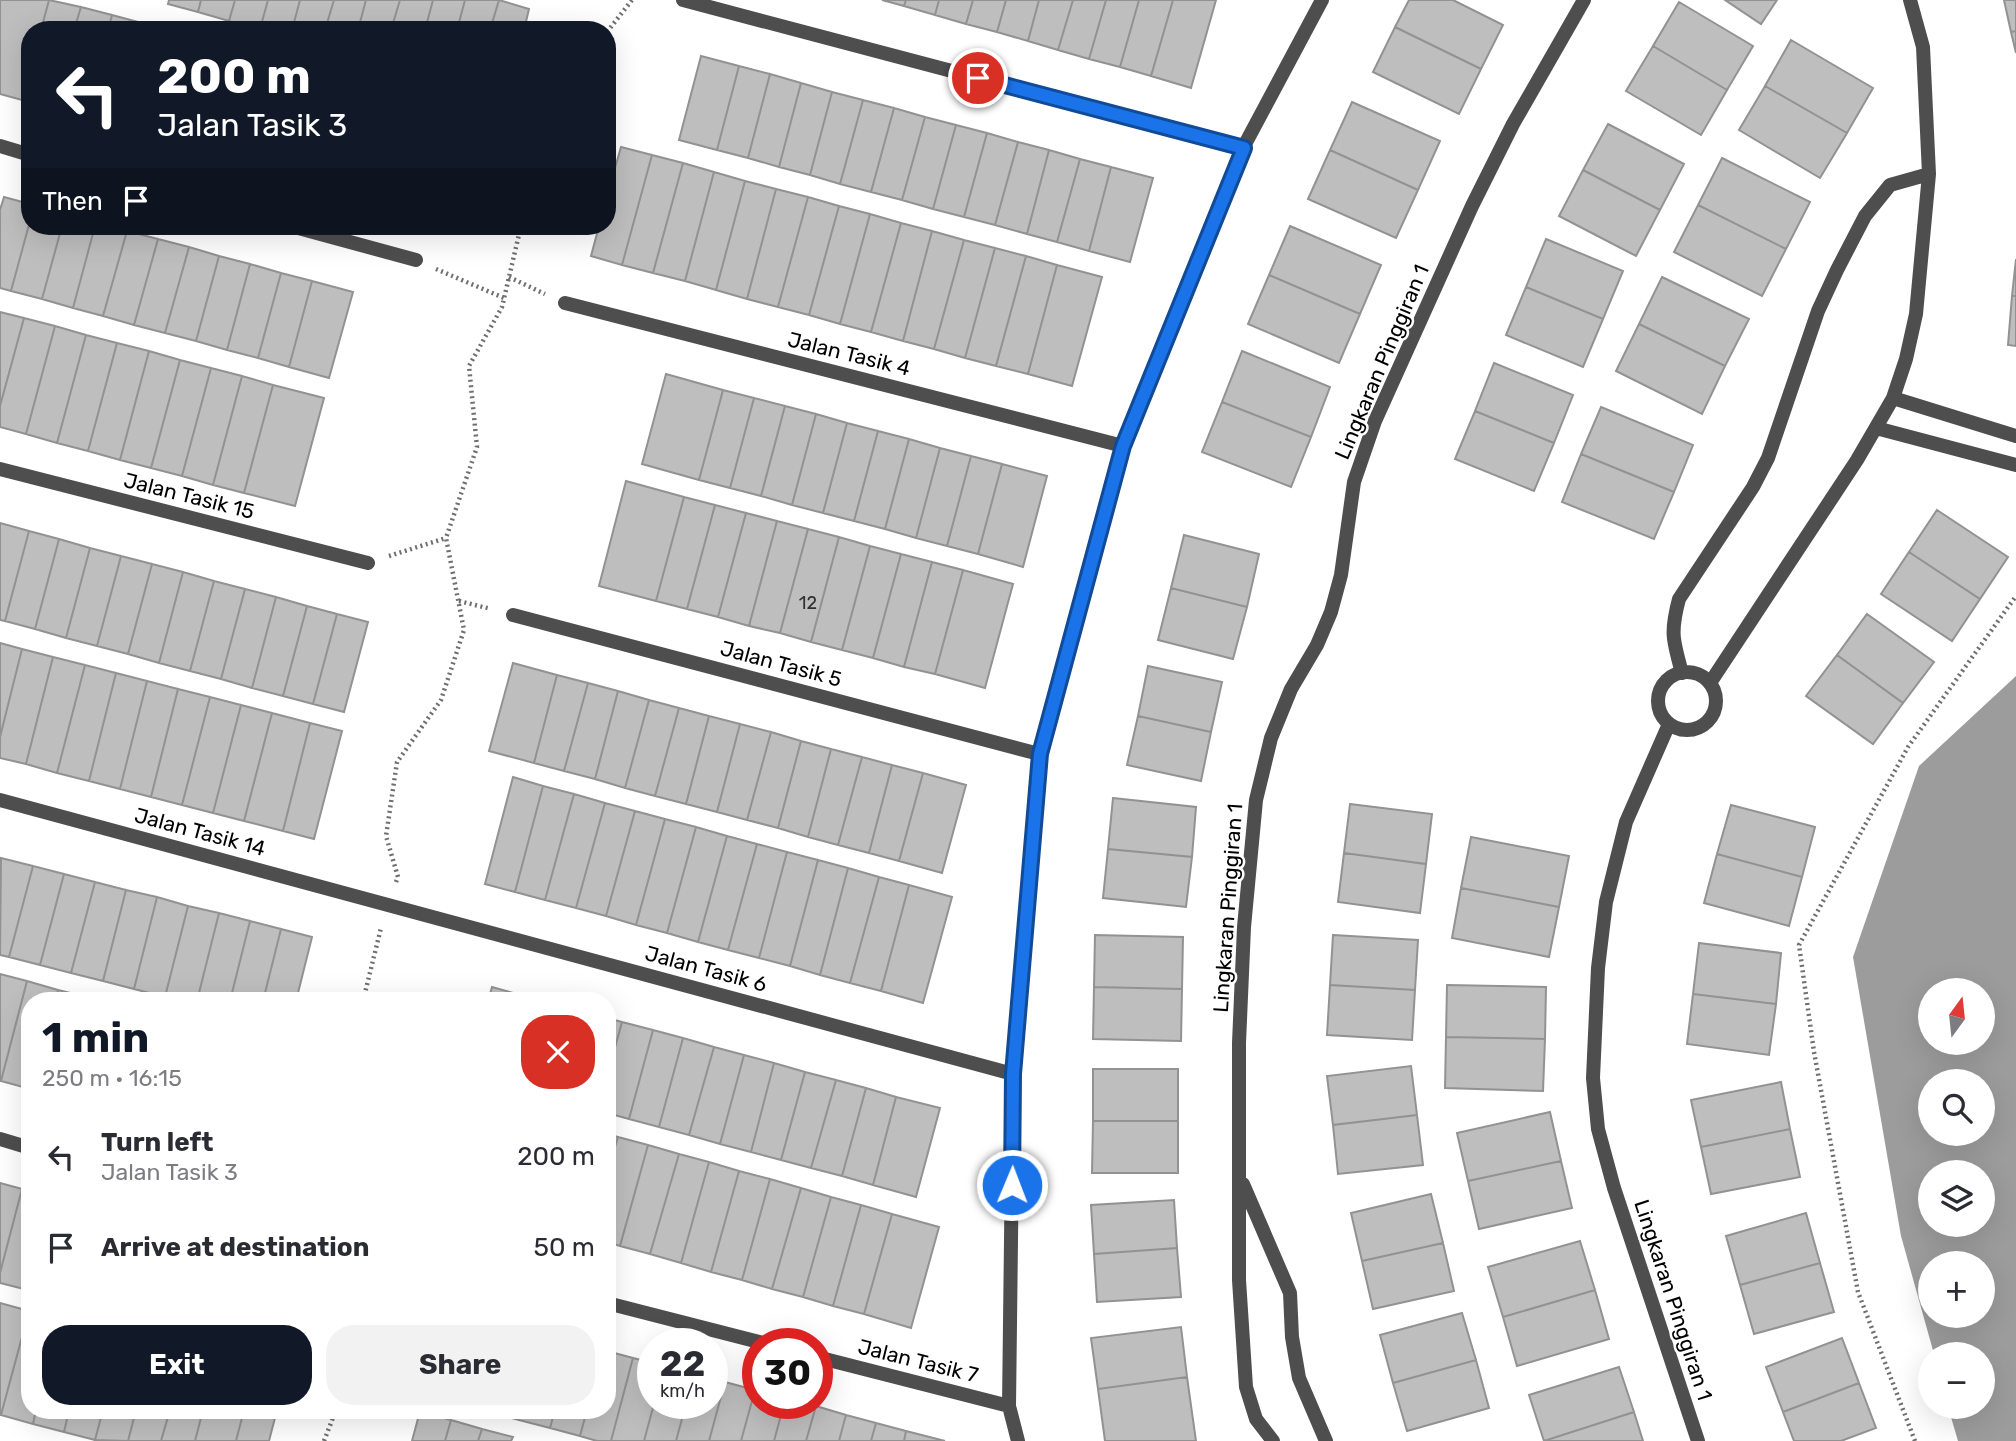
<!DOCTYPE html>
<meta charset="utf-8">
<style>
:root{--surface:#fff;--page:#f2f2f3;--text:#2b2b33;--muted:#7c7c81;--accent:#111827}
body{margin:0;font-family:Rubik,sans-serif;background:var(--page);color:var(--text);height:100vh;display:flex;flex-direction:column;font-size:26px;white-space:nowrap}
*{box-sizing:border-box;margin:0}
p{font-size:23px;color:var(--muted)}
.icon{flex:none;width:38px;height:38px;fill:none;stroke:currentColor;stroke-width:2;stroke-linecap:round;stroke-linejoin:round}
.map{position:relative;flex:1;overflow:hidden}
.details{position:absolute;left:21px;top:992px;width:595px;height:427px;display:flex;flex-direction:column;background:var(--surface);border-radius:28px;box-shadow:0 7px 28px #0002}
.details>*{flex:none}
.guide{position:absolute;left:21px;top:21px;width:595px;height:214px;border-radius:28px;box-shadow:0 7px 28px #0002;background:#111827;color:#fff;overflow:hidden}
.needle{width:46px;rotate:15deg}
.fabs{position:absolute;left:1918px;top:978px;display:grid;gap:14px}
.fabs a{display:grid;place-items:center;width:77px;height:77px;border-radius:50%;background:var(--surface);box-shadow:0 7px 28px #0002;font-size:35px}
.speed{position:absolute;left:637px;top:1328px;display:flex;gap:14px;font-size:35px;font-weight:700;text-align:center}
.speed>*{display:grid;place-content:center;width:91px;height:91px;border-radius:50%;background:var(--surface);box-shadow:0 7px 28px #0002;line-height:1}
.speed small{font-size:18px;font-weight:400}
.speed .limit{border:10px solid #d22;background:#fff;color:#111}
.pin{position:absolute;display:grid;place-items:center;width:60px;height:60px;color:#fff;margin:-30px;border:4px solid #fff;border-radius:50%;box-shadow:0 2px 7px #0007}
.me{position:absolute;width:77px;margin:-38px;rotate:1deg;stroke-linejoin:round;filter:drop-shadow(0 0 5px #0008)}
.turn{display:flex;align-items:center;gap:24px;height:147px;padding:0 21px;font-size:32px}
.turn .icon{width:91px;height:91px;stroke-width:2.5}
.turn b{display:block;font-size:49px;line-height:60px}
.then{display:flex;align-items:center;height:66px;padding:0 21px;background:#0003;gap:14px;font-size:26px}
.round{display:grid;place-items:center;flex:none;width:74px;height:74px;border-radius:28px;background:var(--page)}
.headline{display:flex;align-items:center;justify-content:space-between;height:119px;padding:0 21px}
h1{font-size:42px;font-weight:700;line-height:52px;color:var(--accent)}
.action{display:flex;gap:14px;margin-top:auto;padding:14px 21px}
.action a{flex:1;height:80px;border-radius:28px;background:var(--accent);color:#fff;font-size:28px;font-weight:700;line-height:80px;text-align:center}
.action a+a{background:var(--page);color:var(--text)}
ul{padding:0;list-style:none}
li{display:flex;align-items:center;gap:21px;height:91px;padding:0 21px}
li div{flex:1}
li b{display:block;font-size:26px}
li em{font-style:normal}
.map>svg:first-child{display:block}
.water{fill:#9c9c9c;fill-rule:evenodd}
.building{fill:#bebebe;stroke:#929292;stroke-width:2}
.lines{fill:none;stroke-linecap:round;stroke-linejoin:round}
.path{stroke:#707070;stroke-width:4.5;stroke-dasharray:2 3.5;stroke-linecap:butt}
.minor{stroke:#4e4e4e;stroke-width:14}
.route-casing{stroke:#114b97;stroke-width:18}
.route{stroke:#1a73e8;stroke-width:12}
.labels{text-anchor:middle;stroke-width:5;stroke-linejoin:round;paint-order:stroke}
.number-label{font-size:18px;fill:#303030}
.street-label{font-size:21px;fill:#000;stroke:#fff}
</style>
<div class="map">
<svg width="2016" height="1441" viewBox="0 0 2016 1441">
<rect width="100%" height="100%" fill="#fff"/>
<path class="water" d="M2016,676V1441H1958L1948,1407H1983V1354H1934L1901,1236L1853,957L1919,766ZM1930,990H1983V1043H1930ZM1930,1082H1983V1134H1930ZM1983,1172V1225H1930V1172ZM1930,1264H1983V1316H1930Z"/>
<path class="building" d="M0,0H49L41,30H30V72L22,100L0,94Z
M49,0L81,7L74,30H41Z
M169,0H201L198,12L168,4Z
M201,0H235L229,21L198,12Z
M235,0H268L260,29L229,21Z
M268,0H300L292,30L260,29Z
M300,0H334L325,30H292Z
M334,0H366L358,30H325Z
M366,0H400L391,30H358Z
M400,0H433L425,30H391Z
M433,0H465L457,30H425Z
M465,0H499L490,30H457Z
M499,0L529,9L524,30H490Z
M882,0H906L904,6Z
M906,0H939L935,15L904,6Z
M939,0H973L966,24L935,15Z
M973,0H1006L997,32L966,24Z
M1006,0H1039L1028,41L997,32Z
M1039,0H1073L1058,50L1028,41Z
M1073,0H1106L1089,59L1058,50Z
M1106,0H1139L1120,67L1089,59Z
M1139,0H1173L1151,76L1120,67Z
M1173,0H1216L1191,88L1151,76Z
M1409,0H1453L1503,25L1481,69L1395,27Z
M1725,0H1777L1761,24Z
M2004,0H2016V31L2011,32Z
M1679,2L1753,46L1727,90L1653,46Z
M81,7L112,15L108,30H74Z
M112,15L142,23L141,30H108Z
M142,23L167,30H141Z
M1395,27L1481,69L1459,114L1373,72Z
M2016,31V53L2011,32Z
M1791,40L1873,88L1847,133L1765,86Z
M1653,46L1727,90L1701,135L1626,91Z
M701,56L739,66L717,150L679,140Z
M739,66L770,74L748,158L717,150Z
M30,72V102L22,100Z
M770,74L801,83L779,167L748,158Z
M801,83L832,92L810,175L779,167Z
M1765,86L1847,133L1820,178L1739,130Z
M832,92L863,100L840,184L810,175Z
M863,100L894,108L871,192L840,184Z
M1352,102L1440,141L1418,190L1330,150Z
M894,108L925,117L902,200L871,192Z
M925,117L956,125L933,209L902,200Z
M1608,124L1684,164L1660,210L1583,170Z
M956,125L987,133L964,217L933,209Z
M987,133L1018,142L995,225L964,217Z
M1018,142L1049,150L1027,234L995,225Z
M621,147L652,155L622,265L591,256L599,226H607V196Z
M1049,150L1080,159L1057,242L1027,234Z
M1330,150L1418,190L1396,238L1308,199Z
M652,155L683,163L653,273L622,265Z
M1722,158L1810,202L1786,249L1698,205Z
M1080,159L1111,167L1089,251L1057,242Z
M683,163L714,172L685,281L653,273Z
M1111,167L1153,178L1130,262L1089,251Z
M1583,170L1660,210L1636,256L1559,216Z
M714,172L745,181L716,290L685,281Z
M745,181L776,189L747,299L716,290Z
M776,189L808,197L778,307L747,299Z
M4,197L30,204V221L11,291L0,288V210Z
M808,197L839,206L809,315L778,307Z
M1698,205L1786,249L1762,296L1674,252Z
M839,206L870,214L840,324L809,315Z
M870,214L901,223L871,332L840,324Z
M30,221V226H62L42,299L11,291Z
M901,223L932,231L903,341L871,332Z
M62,226H95L73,308L42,299Z
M95,226H108L127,231L103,316L73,308Z
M1290,226L1381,265L1360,314L1269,275Z
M127,231L158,239L134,325L103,316Z
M932,231L964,240L934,349L903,341Z
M158,239L189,247L165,333L134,325Z
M1546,239L1623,271L1603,319L1526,287Z
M964,240L995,248L965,358L934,349Z
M189,247L219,256L196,341L165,333Z
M995,248L1026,256L996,366L965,358Z
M219,256L250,264L227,350L196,341Z
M1026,256L1057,265L1028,374L996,366Z
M2016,259V296H2012Z
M250,264L281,273L258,358L227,350Z
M1057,265L1102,277L1072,386L1028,374Z
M281,273L312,281L289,367L258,358Z
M1269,275L1360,314L1339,363L1248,324Z
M1662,277L1749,319L1725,366L1639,324Z
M312,281L353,292L329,378L289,367Z
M1526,287L1603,319L1583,367L1506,335Z
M2012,296H2016V346L2008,345Z
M0,312L24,318L0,406Z
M24,318L55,326L26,434L0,427V406Z
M1639,324L1725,366L1702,414L1616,371Z
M55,326L86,335L57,443L26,434Z
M86,335L117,343L88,451L57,443Z
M117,343L149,351L120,460L88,451Z
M149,351L180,360L151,468L120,460Z
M1242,351L1330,387L1311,437L1222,402Z
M180,360L211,368L182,476L151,468Z
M1494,363L1573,395L1554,443L1475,411Z
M211,368L242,376L213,485L182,476Z
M666,374L723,390L699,480L642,464Z
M242,376L273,385L244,493L213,485Z
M273,385L324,398L295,506L244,493Z
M723,390L754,398L730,488L699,480Z
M754,398L785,406L761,496L730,488Z
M1222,402L1311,437L1291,487L1202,452Z
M785,406L816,414L792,505L761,496Z
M1601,407L1693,445L1674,492L1581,454Z
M1475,411L1554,443L1534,491L1455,459Z
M816,414L847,423L823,513L792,505Z
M847,423L878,431L854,521L823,513Z
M878,431L909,439L885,529L854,521Z
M909,439L940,448L916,538L885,529Z
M940,448L971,456L947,546L916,538Z
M1581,454L1674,492L1654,539L1562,502Z
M971,456L1002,464L978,554L947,546Z
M1002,464L1047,476L1023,567L978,554Z
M626,481L684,497L656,601L599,586Z
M684,497L715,505L687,609L656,601Z
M715,505L746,513L718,617L687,609Z
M1937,510L2008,557L1980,599L1909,552Z
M746,513L777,521L749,626L718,617Z
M777,521L808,529L780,633L749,626Z
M0,523L29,531L5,621L0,620Z
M808,529L839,537L811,642L780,633Z
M29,531L59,539L35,629L5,621Z
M1184,535L1259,554L1247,607L1171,588Z
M839,537L870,546L842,650L811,642Z
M59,539L90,548L66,638L35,629Z
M870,546L901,554L873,658L842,650Z
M90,548L121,556L97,646L66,638Z
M1909,552L1980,599L1952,641L1881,594Z
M901,554L932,562L904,667L873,658Z
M121,556L152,564L128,654L97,646Z
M932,562L963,570L935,674L904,667Z
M152,564L183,572L159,663L128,654Z
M963,570L1013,584L985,688L935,674Z
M183,572L214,581L190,671L159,663Z
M214,581L245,589L221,679L190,671Z
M1171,588L1247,607L1233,659L1158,640Z
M245,589L276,597L252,688L221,679Z
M276,597L307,606L283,696L252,688Z
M307,606L337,614L313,704L283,696Z
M337,614L368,622L344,712L313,704Z
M1867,614L1934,662L1903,703L1837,655Z
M0,643L22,649L0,737Z
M22,649L53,657L26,764L0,758V737Z
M1837,655L1903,703L1873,744L1806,696Z
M53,657L85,665L57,773L26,764Z
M513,663L557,675L534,763L489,751Z
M85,665L116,673L89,781L57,773Z
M1148,666L1222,682L1211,732L1138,716Z
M116,673L147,681L120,789L89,781Z
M557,675L588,683L564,771L534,763Z
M147,681L178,689L151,797L120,789Z
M588,683L618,691L595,779L564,771Z
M178,689L210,697L182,805L151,797Z
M618,691L649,700L625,788L595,779Z
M210,697L241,705L213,813L182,805Z
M649,700L679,708L655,796L625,788Z
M241,705L272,713L244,821L213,813Z
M679,708L709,716L686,804L655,796Z
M272,713L310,723L283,831L244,821Z
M709,716L740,724L717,812L686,804Z
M1138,716L1211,732L1201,781L1127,765Z
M310,723L342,731L314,839L283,831Z
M740,724L771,732L747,820L717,812Z
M771,732L801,741L778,828L747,820Z
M801,741L831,749L808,837L778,828Z
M831,749L862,757L838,845L808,837Z
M862,757L892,765L869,853L838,845Z
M892,765L923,773L899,861L869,853Z
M923,773L966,785L942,873L899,861Z
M513,777L543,786L515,892L485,884Z
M543,786L574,794L545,900L515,892Z
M574,794L605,803L576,908L545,900Z
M1113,798L1196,807L1192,857L1108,849Z
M605,803L635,811L606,916L576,908Z
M1350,804L1432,814L1426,864L1344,853Z
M1731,805L1815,827L1802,877L1717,854Z
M635,811L665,819L636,925L606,916Z
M665,819L696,827L667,933L636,925Z
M696,827L727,836L698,942L667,933Z
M727,836L757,844L728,950L698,942Z
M1471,837L1569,856L1559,907L1461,888Z
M757,844L787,852L759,958L728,950Z
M1108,849L1192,857L1186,907L1103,898Z
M787,852L818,860L790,966L759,958Z
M1344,853L1426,864L1420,913L1338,902Z
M1717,854L1802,877L1789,926L1704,903Z
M1,858L33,866L9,957L0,955Z
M818,860L848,868L820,975L790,966Z
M33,866L64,874L40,965L9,957Z
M848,868L879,877L850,983L820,975Z
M64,874L95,882L71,973L40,965Z
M879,877L909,885L881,991L850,983Z
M95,882L126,890L103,981L71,973Z
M909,885L952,897L923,1003L881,991Z
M1461,888L1559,907L1549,957L1452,938Z
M126,890L157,897L134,989L103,981Z
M157,897L188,906L165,997L134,989Z
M188,906L219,913L197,1001H182L165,997Z
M219,913L250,921L230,1001H197Z
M250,921L281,929L263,1001H230Z
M281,929L312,937L296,1001H263Z
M1095,935L1183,937L1182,989L1094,987Z
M1333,935L1418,940L1415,990L1330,985Z
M1699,943L1781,953L1776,1004L1693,994Z
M0,974L27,981L1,1081H0Z
M27,981L58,990L56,1001H30V1089L1,1081Z
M1330,985L1415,990L1412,1040L1327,1035Z
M1447,985L1546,987L1545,1039L1446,1037Z
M492,987L531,998L530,1001H488Z
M1094,987L1182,989L1181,1041L1093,1039Z
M58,990L91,998L90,1001H56Z
M1693,994L1776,1004L1769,1055L1687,1044Z
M607,1018L622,1022L607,1077Z
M622,1022L653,1030L629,1119L607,1113V1077Z
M653,1030L683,1038L659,1127L629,1119Z
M1446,1037L1545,1039L1543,1091L1445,1088Z
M683,1038L714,1047L689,1135L659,1127Z
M714,1047L744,1055L720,1144L689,1135Z
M744,1055L774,1063L751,1152L720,1144Z
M774,1063L805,1072L781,1160L751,1152Z
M1411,1066L1417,1115L1333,1125L1327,1076Z
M1093,1069H1178V1121H1093Z
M805,1072L836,1080L811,1168L781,1160Z
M836,1080L866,1088L842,1176L811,1168Z
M1781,1082L1790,1129L1701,1147L1691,1100Z
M866,1088L896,1097L873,1185L842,1176Z
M896,1097L940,1108L916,1197L873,1185Z
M1550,1112L1561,1161L1468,1181L1457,1133Z
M1417,1115L1423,1165L1338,1174L1333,1125Z
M1093,1121H1178V1173H1092Z
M1790,1129L1800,1177L1711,1194L1701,1147Z
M607,1134L618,1137L607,1174Z
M618,1137L648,1145L620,1246L607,1242V1174Z
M648,1145L679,1154L650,1254L620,1246Z
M679,1154L709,1162L681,1263L650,1254Z
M1561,1161L1572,1208L1479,1229L1468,1181Z
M709,1162L739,1171L711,1272L681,1263Z
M739,1171L770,1179L742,1280L711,1272Z
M770,1179L801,1188L772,1289L742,1280Z
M0,1183L22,1189L0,1273Z
M801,1188L831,1197L803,1297L772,1289Z
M22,1189L30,1191V1284L28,1290L0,1283V1273Z
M1431,1194L1443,1243L1362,1261L1351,1213Z
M831,1197L861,1205L833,1306L803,1297Z
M1174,1200L1177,1248L1094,1254L1091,1205Z
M861,1205L892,1214L864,1314L833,1306Z
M1806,1213L1820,1263L1740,1285L1726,1236Z
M892,1214L939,1227L911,1328L864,1314Z
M1580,1241L1595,1290L1503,1317L1488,1267Z
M1443,1243L1454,1291L1373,1309L1362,1261Z
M1177,1248L1181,1297L1097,1302L1094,1254Z
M1820,1263L1834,1312L1754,1334L1740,1285Z
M1595,1290L1609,1339L1517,1366L1503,1317Z
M0,1303L29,1311L1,1415H0Z
M29,1311L30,1410H36L33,1424L1,1415Z
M1462,1313L1476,1360L1393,1383L1380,1335Z
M1181,1327L1187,1377L1098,1389L1091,1338Z
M1842,1338L1859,1383L1783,1412L1766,1367Z
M607,1351L633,1358L611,1441H597L580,1436L587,1410H607Z
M633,1358L653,1363L654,1404L644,1441H611Z
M1476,1360L1489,1408L1407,1431L1393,1383Z
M1619,1367L1634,1412L1544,1441L1529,1395Z
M1187,1377L1196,1441H1105L1098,1389Z
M712,1379L725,1382L709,1441H676L686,1404H712Z
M725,1382L755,1390L741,1441H709Z
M1859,1383L1876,1428L1841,1441H1794L1783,1412Z
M755,1390L758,1391V1404H784L774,1441H741Z
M654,1404H686L676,1441H644Z
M784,1404H805L816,1406L806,1441H774Z
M816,1406L846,1415L839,1441H806Z
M36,1410H69L64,1432L33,1424Z
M69,1410H103L95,1440L64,1432Z
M103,1410H136L128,1441L95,1440Z
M136,1410H170L161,1441H128Z
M170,1410H203L195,1441H161Z
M203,1410H244L236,1441H195Z
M244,1410H277L269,1441H236Z
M489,1410H522L519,1420L489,1412Z
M522,1410H555L550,1428L519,1420Z
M555,1410H587L580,1436L550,1428Z
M420,1411L451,1420L445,1441H412Z
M1634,1412L1643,1441H1544Z
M846,1415L876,1423L871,1441H839Z
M451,1420L482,1429L478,1441H445Z
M876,1423L906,1431L904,1441H871Z
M482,1429L513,1437L511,1441H478Z
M906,1431L945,1441H904Z"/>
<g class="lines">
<path class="path" d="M607,32L632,0
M436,269L504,298
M509,277L545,294
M389,556L446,538
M459,601L491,609
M396,882L398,877L386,836L397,762L441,700L464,630L446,538L477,447L469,366L502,307L521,226
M363,1001L381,928
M324,1441L336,1410
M1915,1441L1858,1292L1814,1052L1799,945L1908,747L2016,596"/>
<path class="minor" d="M683,0L1243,148
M0,146L30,155
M291,226L416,260
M565,303L1123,446
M1893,398L2016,436
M1876,428L2016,465
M0,469L368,563
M513,615L1039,754
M1658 701a29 29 0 1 1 58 0a29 29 0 1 1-58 0Z
M1682,673C1673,640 1670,633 1679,599L1753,487L1768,458L1818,311L1837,270L1865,216L1890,185L1929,174
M1710,683L1857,460L1893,398L1906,359L1916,314L1929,174L1923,47L1910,0
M1669,724L1626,822L1606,902L1598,968L1593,1078L1598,1129L1614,1188L1698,1441
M0,800L1013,1074
M0,1139L30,1148
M1243,1184L1290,1293L1292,1337L1299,1378L1326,1441
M607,1303L767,1344
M817,1357L1009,1406
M1018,1441L1009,1406L1013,1074L1039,754L1123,446L1243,148L1322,0
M1273,1441L1256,1419L1246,1387L1239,1280V1043L1244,927L1256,800L1271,738L1291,689L1317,645L1331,612L1341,575L1354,482L1375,421L1472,206L1513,124L1584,0"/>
</g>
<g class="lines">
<defs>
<path id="route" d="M978,78L1244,148L1123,446L1040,754L1013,1074L1012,1185"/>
</defs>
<use href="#route" class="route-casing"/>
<use href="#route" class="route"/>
</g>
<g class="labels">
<g class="number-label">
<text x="808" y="609">12</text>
</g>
<g class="street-label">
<text transform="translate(849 354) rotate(14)" y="7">Jalan Tasik 4</text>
<text transform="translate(1382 362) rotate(-67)" y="7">Lingkaran Pinggiran 1</text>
<text transform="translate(189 496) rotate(14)" y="7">Jalan Tasik 15</text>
<text transform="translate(781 664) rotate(15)" y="7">Jalan Tasik 5</text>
<text transform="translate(200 832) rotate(15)" y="7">Jalan Tasik 14</text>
<text transform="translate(1228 908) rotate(-86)" y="7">Lingkaran Pinggiran 1</text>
<text transform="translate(706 969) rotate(15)" y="7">Jalan Tasik 6</text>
<text transform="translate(1673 1300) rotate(72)" y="7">Lingkaran Pinggiran 1</text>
<text transform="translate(918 1361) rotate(14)" y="7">Jalan Tasik 7</text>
</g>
</g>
</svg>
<div class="fabs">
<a><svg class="needle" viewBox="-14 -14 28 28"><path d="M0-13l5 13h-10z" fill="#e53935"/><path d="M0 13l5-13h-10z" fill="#7c7c81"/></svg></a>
<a><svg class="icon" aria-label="search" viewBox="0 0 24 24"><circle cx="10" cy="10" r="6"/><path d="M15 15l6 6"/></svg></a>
<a><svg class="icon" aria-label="layers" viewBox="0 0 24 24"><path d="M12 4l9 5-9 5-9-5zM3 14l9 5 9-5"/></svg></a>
<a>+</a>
<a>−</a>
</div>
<div class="speed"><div>22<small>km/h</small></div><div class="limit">30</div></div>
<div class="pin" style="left:978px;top:78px;background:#d93025"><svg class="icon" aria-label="arrive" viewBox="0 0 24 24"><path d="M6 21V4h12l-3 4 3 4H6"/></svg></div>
<svg class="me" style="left:1012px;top:1185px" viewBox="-20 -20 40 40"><circle r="17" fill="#1a73e8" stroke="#fff" stroke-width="3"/><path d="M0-11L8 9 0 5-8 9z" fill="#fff"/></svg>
<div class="guide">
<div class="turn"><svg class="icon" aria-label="left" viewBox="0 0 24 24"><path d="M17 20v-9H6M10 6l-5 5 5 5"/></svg><div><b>200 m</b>Jalan Tasik 3</div></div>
<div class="then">Then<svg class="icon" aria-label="arrive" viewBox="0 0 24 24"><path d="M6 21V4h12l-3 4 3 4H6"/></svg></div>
</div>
<section class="details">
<div class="headline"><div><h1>1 min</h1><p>250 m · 16:15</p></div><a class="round" style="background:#d93025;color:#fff"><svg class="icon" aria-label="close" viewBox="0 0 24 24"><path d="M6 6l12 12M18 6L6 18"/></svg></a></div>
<ul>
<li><svg class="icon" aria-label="left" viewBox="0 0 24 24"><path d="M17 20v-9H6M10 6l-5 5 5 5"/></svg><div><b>Turn left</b><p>Jalan Tasik 3</p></div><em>200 m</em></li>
<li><svg class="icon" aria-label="arrive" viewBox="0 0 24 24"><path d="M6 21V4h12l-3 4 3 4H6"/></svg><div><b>Arrive at destination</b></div><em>50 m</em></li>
</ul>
<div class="action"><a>Exit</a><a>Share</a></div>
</section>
</div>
